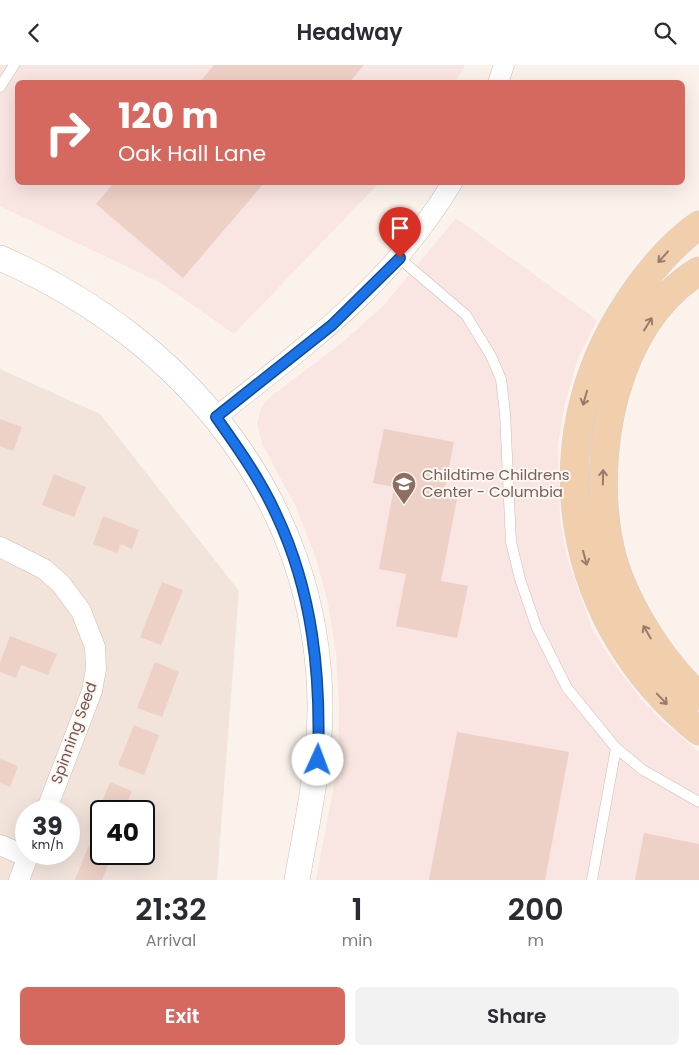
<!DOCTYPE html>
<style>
:root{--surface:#fff;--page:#f2f2f3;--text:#2b2b33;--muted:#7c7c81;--accent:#d6695f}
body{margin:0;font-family:Poppins,sans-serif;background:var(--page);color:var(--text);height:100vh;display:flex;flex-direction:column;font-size:19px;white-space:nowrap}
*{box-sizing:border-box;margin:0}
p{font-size:16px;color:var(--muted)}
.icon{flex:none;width:28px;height:28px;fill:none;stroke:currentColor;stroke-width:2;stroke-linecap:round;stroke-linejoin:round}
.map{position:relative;height:815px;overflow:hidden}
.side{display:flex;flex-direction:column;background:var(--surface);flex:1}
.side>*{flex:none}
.guide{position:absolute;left:15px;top:15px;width:670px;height:105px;border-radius:8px;box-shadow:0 5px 20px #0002;background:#d6695f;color:#fff;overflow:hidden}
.speed{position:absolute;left:15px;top:735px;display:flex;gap:10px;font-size:25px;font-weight:700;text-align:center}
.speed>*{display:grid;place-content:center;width:65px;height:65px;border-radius:50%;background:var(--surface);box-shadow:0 5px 20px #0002;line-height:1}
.speed small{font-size:12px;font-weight:400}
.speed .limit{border:2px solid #111;border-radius:8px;background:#fff;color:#111}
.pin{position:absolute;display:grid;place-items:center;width:42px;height:42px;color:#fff;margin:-51px -21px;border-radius:50% 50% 50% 0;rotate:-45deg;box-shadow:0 0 5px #0007}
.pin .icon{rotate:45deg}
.me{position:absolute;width:55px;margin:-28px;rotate:2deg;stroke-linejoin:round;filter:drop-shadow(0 0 4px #0008)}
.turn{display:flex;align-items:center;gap:18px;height:105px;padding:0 20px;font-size:22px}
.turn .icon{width:65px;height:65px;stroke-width:2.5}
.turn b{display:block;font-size:35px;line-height:42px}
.eta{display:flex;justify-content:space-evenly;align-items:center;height:85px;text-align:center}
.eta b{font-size:30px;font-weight:600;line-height:35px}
.primary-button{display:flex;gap:10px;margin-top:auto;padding:10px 20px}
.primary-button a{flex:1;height:58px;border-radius:8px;background:var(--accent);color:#fff;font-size:20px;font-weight:600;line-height:58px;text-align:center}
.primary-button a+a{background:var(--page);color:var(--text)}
header{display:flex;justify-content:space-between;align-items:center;height:65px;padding:0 20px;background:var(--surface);font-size:22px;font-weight:600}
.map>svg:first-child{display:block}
.residential{fill:#f2e4db;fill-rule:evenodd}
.commercial{fill:#f9e5e1}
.building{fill:#edd0c6}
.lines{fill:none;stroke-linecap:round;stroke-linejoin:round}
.service-casing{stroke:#cebcb5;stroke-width:11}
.minor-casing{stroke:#cebcb5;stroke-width:21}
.tertiary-casing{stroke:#cebcb5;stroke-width:26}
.primary-casing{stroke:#d8d0ce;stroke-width:29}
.service{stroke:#fff;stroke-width:10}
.minor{stroke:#fff;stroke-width:20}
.tertiary{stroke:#fff;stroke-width:25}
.primary{stroke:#f1ceac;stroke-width:28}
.oneway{stroke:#997b6c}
.route-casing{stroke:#114b97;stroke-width:12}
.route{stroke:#1a73e8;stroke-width:9}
.labels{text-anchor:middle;stroke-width:4;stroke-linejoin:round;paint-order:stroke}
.education-label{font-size:15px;fill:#785e54;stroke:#fdf7f2;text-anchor:start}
.street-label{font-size:15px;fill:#735851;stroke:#fdf7f2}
</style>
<header><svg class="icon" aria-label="back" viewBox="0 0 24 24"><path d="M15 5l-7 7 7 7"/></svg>Headway<svg class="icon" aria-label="search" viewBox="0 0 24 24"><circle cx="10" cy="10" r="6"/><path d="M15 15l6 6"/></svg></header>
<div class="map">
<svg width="699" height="815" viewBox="0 0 699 815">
<rect width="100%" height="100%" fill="#fbf3eb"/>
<path class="residential" d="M0,304L100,349L239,526L217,815H0ZM26,746H69V789H26ZM101,746H144V789H101Z"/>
<path class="commercial" d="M0,0H465L454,18H18V118H379L234,269L161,218L0,141Z
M456,153L597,255L578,293L565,338L558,380L560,454L567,493L593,566L616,601L641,634L662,656L699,687V815H316L338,699L339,641L336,588L328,538L316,493L296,442L262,379L257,358L261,343L269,333L344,276L385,239Z"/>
<path class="building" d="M214,0H364L349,18H199Z
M114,118H264L183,213L96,139Z
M0,354L22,362L13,386L0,381Z
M384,364L454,377L443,432L457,434L441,516L468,521L457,573L396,561L406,509L379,504L394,422L373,418Z
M54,409L86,422L74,452L42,440Z
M103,451L139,465L132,484L121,479L117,488L93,479Z
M162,517L183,525L161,580L140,572Z
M10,571L57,589L48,610L21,600L16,613L0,607V598Z
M155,597L179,607L162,652L137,643Z
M134,660L159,670L144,710L118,700Z
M457,667L569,687L545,815H429Z
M0,694L18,701L10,722L0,718Z
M110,717L132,726L124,746H101V758L95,755Z
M644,768L699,779V815H635Z
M89,780L101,785V789H112L102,815H75Z"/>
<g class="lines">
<defs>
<path id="service" d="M0,22L14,0
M399,193L466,250L491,291L501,314L505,348L511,477L520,514L536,561L567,623L616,683L643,705L699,737
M592,815L616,683"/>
<path id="minor" d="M498,18L504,0
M216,352C308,279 390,221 452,118
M0,482L44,504L61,519L81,546L95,582L96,604L92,626L46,746
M0,780L28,792
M19,815L29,789"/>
<path id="tertiary" d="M0,193C183,273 319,434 320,641C320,700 307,757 297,815"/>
<path id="primary" d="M699,160C671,180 647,209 628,238C534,380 567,560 699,666
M699,206C613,258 590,393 610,483C621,533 661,598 699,631"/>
</defs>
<use href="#service" class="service-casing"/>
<use href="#minor" class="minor-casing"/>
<use href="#tertiary" class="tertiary-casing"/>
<use href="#primary" class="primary-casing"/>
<use href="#service" class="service"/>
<use href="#minor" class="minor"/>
<use href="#tertiary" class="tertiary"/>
<use href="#primary" class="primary"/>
</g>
<defs><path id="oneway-shaft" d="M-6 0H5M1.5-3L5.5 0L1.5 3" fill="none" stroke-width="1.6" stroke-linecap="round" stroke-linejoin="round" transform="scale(1.25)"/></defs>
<g class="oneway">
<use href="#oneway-shaft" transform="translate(663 192) rotate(132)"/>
<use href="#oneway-shaft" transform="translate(648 259) rotate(-58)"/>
<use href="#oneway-shaft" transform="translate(585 333) rotate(106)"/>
<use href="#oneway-shaft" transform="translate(603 412) rotate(-89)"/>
<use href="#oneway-shaft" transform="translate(585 493) rotate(75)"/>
<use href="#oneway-shaft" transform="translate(647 567) rotate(-120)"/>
<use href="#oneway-shaft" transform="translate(662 634) rotate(46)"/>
</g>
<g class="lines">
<defs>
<path id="route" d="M318,695C321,610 313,527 276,449C260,414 238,383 216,352L332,260L400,193"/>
</defs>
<use href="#route" class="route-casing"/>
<use href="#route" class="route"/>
</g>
<defs>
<symbol id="school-pin" viewBox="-11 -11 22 30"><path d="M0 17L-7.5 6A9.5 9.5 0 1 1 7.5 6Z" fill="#8d6e63" stroke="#fdf7f2"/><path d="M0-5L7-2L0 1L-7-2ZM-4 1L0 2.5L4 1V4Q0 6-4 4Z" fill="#fff"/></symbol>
</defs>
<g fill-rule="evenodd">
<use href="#school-pin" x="390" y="405" width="28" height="38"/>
</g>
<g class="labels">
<g class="education-label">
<text x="422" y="415">Childtime Childrens<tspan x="422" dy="17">Center - Columbia</tspan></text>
</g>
<g class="street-label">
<text transform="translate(74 668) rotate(-70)" y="5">Spinning Seed</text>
</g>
</g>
</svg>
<div class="speed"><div>39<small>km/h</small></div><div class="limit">40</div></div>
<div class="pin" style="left:400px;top:193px;background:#d93025"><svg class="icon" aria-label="arrive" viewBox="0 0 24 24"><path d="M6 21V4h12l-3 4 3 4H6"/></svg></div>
<svg class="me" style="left:318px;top:695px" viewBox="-20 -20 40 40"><circle r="19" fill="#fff"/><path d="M0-13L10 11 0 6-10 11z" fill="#1a73e8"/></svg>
<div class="guide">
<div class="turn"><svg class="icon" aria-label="right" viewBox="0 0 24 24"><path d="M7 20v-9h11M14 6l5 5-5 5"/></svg><div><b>120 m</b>Oak Hall Lane</div></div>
</div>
</div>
<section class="side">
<div class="eta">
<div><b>21:32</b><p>Arrival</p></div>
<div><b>1</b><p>min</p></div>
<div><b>200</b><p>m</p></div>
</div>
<div class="primary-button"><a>Exit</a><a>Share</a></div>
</section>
